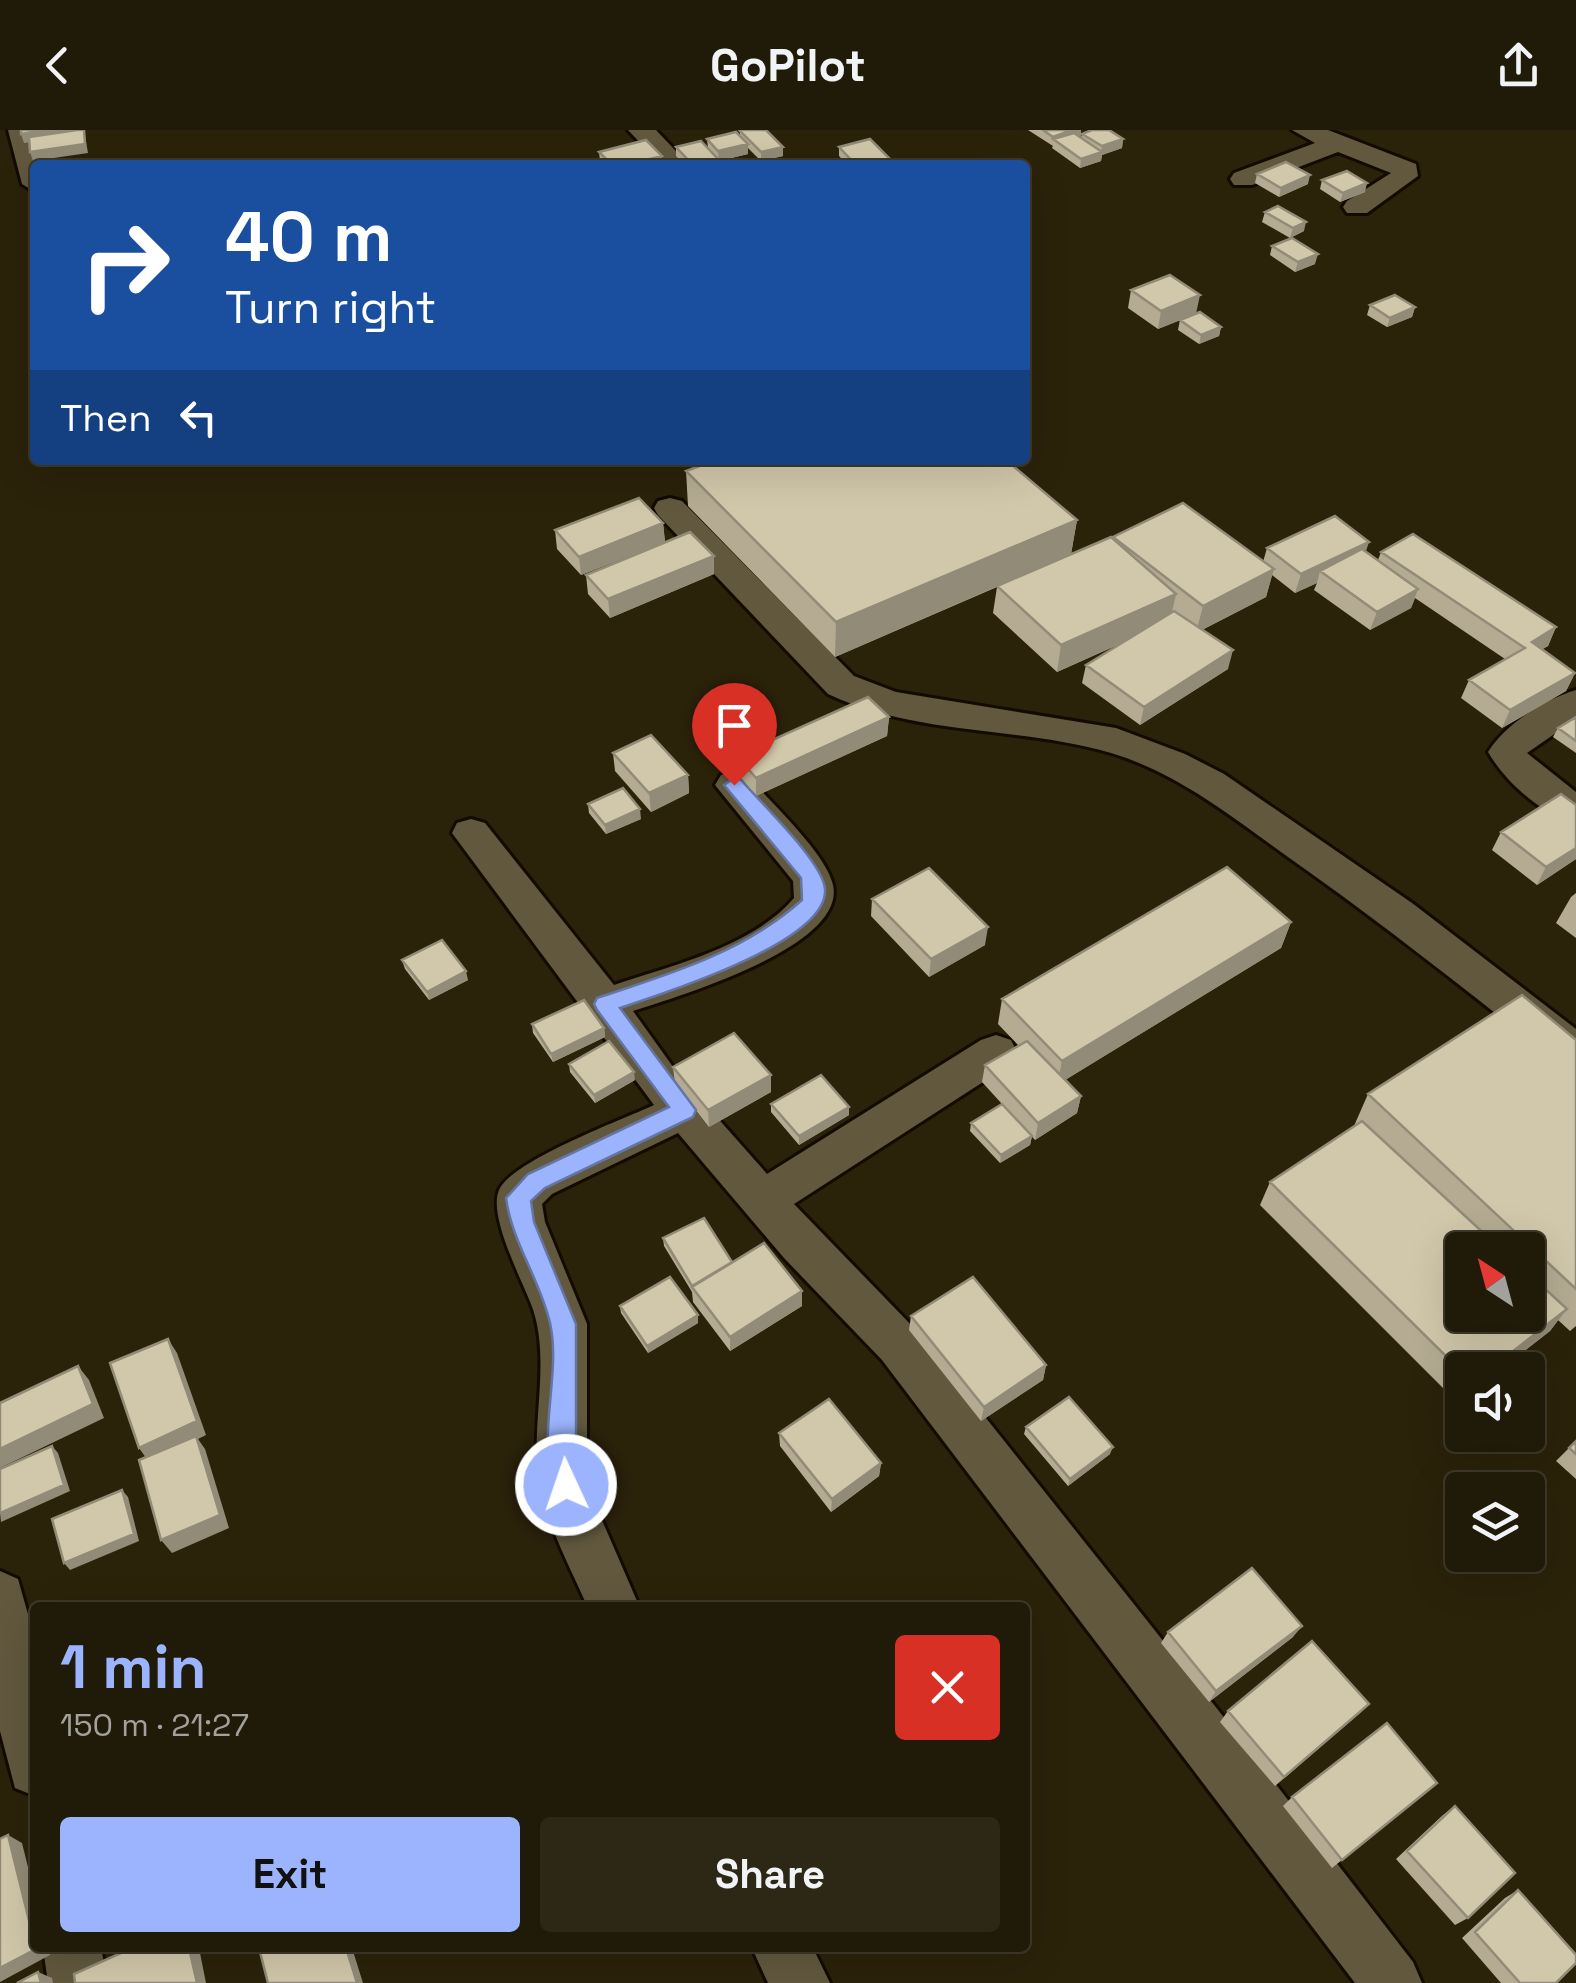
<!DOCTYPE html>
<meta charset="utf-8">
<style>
:root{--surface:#201a08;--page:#2d2716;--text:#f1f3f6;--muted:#a2a19c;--line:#3d3829;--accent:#9bb4fd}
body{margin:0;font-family:"Space Grotesk",sans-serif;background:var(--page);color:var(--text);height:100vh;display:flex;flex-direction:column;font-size:38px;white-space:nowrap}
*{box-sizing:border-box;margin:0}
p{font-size:32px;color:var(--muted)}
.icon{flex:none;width:55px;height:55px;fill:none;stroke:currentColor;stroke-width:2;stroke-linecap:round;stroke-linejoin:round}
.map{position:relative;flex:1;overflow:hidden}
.drawer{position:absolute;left:30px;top:1472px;width:1000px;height:350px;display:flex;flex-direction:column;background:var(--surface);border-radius:10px;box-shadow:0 10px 40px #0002,0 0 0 2px var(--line)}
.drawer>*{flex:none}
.guide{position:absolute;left:30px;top:30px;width:1000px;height:305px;border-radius:10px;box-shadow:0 10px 40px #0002,0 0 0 2px var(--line);background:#1a4fa0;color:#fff;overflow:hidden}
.needle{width:65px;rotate:324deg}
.tools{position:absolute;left:1445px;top:1102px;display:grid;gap:20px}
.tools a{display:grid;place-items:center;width:100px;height:100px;border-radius:10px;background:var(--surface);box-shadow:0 10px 40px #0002,0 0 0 2px var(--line);font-size:50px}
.pin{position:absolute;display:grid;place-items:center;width:85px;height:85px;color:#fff;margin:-102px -42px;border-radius:50% 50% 50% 0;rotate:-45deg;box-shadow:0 0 10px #0007}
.pin .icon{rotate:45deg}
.me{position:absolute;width:110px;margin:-55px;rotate:357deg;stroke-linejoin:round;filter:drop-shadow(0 0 8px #0008)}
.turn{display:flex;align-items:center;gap:35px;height:210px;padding:0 30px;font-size:45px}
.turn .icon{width:130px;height:130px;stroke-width:2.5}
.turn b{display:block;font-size:70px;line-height:85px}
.then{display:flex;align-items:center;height:95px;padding:0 30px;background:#0003;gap:20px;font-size:38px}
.round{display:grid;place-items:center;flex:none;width:105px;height:105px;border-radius:10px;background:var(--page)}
.headline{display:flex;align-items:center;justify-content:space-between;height:170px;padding:0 30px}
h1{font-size:60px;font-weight:800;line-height:75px;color:var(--accent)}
.cta{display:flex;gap:20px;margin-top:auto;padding:20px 30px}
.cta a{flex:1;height:115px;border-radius:10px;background:var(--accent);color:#111;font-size:40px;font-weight:800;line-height:115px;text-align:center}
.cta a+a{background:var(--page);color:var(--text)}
header{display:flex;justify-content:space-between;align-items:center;height:130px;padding:0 30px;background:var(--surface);font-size:45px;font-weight:800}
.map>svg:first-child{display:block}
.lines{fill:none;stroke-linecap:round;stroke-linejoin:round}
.minor-casing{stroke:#130b00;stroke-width:6}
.minor{fill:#61583e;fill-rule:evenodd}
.wall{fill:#b4ab92;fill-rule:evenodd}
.shaded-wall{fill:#928b77}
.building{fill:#d1c7aa;stroke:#928b77;stroke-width:2.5}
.route{fill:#9bb4fd;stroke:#6575a4;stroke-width:2.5}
</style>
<header><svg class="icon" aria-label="back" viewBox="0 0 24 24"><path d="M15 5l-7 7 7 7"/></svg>GoPilot<svg class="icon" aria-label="share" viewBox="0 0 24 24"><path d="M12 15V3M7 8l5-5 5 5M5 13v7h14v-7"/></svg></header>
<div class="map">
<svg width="1576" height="1853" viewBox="0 0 1576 1853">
<rect width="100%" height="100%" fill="#2b220a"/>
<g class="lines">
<defs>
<path id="minor" d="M8,0H34L43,35H35V62L22,54Z
M628,0H656L689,35H661Z
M1292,0H1328L1416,34L1418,46L1367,83H1347L1343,77L1347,71L1391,43L1338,22L1252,55H1234L1230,49L1234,43L1315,13Z
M670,368L682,371L854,546L896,562L1116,598L1185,624L1224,644L1412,773L1576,899V940L1561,935C1471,864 1382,793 1288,727C1232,687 1178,643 1111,623C1019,596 916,606 828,564L658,385L654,378L658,371Z
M1576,560V589L1527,623L1576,662V695C1542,684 1506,653 1488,622C1505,594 1545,569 1576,560Z
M734,642L747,645C770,672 826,723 833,755C847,817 676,867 633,881L676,941L767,1044L981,910L996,905L1011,910L1017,922L1011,934L794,1074L916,1200L1234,1600L1413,1832L1422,1853H1355L882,1230L784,1128L678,1003L552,1064L542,1074L545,1092L587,1194V1335L595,1374L640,1478H588C568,1432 540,1383 537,1333C534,1282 550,1222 531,1174C521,1148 486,1082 500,1058C517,1029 619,991 654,975L452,703L457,693L471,689L485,693L614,855C673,835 752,817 794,768L793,751L715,655L721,645Z
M0,1441L18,1449L35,1509V1666L15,1658L0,1601Z
M43,1818H101L108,1853H48Z
M752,1818H813L830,1853H768Z"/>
</defs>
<use href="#minor" class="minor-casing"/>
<use href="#minor" class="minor"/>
</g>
<path class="wall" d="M1028,0H1081L1079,6L1081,8L1082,4L1123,9L1122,18L1102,25L1101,31L1080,38L1052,18L1053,16Z
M740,1L783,17V26L761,31L748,18V24L719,31L717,29V35H685L676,26V17L708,18L707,9L740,7Z
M839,17L889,28L888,35H848L839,26Z
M599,22L662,26V35H604L600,31Z
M1257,44L1308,54L1279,67L1255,53Z
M1322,50L1365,62L1340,72L1320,59Z
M1265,82L1304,101L1290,108L1262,92Z
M1272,116L1315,134L1295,142L1270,125Z
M1131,160L1196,184L1221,197L1219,206L1199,214L1178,200L1180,190L1158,199L1128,178Z
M1370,175L1415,177L1412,187L1387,197L1367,185Z
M686,341L1077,390L1071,424L1112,409L1113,407L1263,432L1267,418L1366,422L1378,430L1381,422L1556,497L1548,516L1542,519L1575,543L1566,561L1502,598L1461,568L1469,550L1505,529L1415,468L1411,478L1370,500L1314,460L1317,453L1295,463L1272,445L1266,467L1202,500L1228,539L1140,595L1082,553L1086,535L1122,513L1057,542L993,483L997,457L835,527L688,376Z
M663,393L665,412L581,445L557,419L555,400Z
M714,444L610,488L588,464L586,445Z
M889,587L887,606L756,666L738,644L737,626Z
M1576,587V623L1553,607L1558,598Z
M613,623L688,645L689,663L651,682L615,641Z
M588,674L641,689L606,704L589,683Z
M1576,675V729L1537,755L1492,720L1501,702Z
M1576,763V808L1556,793L1571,767Z
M872,769L985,815L929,847L871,786Z
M1291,792L1281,818L1065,950L1081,966L1077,983L1035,1010L1026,1000L1032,1006L1030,1015L1000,1033L970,1001L971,993L1002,974L982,952L985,935L1019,916L998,894L1002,869Z
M402,830L468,850L429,870L405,839Z
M532,894L604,898L605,907L553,932L533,903Z
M1576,910V1196L1570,1201L1558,1190L1550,1201L1500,1240H1462V1269L1458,1273L1260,1075L1270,1052L1354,996L1368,964ZM1462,1120H1528V1185Z
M569,934L635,950L595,973L570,942Z
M673,937L771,962L709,997L675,953Z
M771,974L849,985L799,1015L771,982Z
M663,1108L732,1132L802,1161V1176L730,1221L693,1172L692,1162L664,1116Z
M620,1176L698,1193L648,1223L621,1183Z
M911,1186L1046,1235L1043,1250L981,1291L909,1200Z
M1026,1297L1110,1324L1068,1356L1024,1304Z
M779,1303L881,1333L879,1346L831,1382L780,1316Z
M1576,1311V1349L1556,1331Z
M1168,1502L1293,1507L1209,1572L1161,1513Z
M1369,1574L1275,1656L1220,1592L1228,1581Z
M1437,1653L1332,1738L1283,1676L1292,1667Z
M1455,1676L1468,1788L1455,1795L1396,1729L1443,1685Z
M1518,1760L1556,1853H1501L1462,1808L1505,1768Z"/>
<path class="shaded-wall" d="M48,0H82V5L24,13L21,4Z
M84,0L88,23L33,31L30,22Z
M1072,0H1081V6L1059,13L1053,9L1052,16L1053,7Z
M1123,9L1122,18L1102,25L1101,31L1080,38L1081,29L1101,22L1102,16Z
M748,14V24L719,31L718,21Z
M783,17V26L761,31V22Z
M662,26V35H627Z
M717,28V35H692Z
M889,28L888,35H859Z
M1310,45L1308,54L1279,67L1281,58Z
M1367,53L1365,62L1340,72L1343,63Z
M1306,92L1304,101L1290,108L1293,98Z
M1318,124L1315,134L1295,142L1298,132Z
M1200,165L1196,184L1158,199L1161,181Z
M1415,177L1412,187L1387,197L1390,188Z
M1221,197L1219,206L1199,214L1201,205Z
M1077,390L1071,424L835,527L836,492Z
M663,393L665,412L581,445L579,427Z
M1369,412L1363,430L1320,441L1317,453L1295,463L1301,444Z
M714,426V444L610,488L608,469Z
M1274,439L1266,467L1196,503L1203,476Z
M1418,459L1411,478L1370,500L1377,482Z
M1176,464L1170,491L1057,542L1061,515Z
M1556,497L1548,516L1523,531L1532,512Z
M1233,520L1228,539L1140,595L1144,577Z
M1575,543L1566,561L1502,598L1510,580Z
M889,587L887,606L756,666V648Z
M688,645L689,663L651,682L649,663Z
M640,679L641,689L606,704L605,695Z
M1576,718V729L1537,755L1546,737Z
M1291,792L1281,818L1057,955L1062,931Z
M988,797L985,815L929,847L931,829Z
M466,841L468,850L429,870L427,862Z
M604,898L605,907L553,932L551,924Z
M634,942L635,950L595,973L594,965Z
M771,945V962L709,997L708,980Z
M1081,966L1077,983L1035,1010L1038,993Z
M849,977V985L799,1015V1006Z
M1032,1006L1030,1015L1000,1033L1001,1025Z
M802,1161V1176L730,1221V1207Z
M1567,1179L1550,1201L1500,1240H1489Z
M698,1185V1193L648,1223L647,1216Z
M168,1209L177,1223L206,1305L198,1309L205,1319L229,1398L172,1423L161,1410L149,1332L139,1318Z
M1046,1235L1043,1250L981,1291L984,1277Z
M78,1236L89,1250L104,1288L0,1338V1319Z
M52,1316L58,1323L70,1361L1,1392L0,1383Z
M1113,1317L1110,1324L1068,1356L1070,1349Z
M881,1333L879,1346L831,1382L832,1369Z
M122,1360L128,1367L139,1411L70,1440L64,1433Z
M1302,1496L1293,1507L1209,1572L1216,1561Z
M1369,1574L1359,1584L1275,1656L1284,1647Z
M8,1705L22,1713L35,1765V1813Z
M36,1818H48L50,1825L0,1852V1838Z
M189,1818H199L206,1853H197Z
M346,1818H352L363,1853H357Z
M38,1842L52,1848L53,1853H41Z"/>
<path class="building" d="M21,0H48L21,4Z
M77,0H84L85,14L30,22L29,7Z
M743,0H766L783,17L761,22L740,1Z
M1043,0H1072L1053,7Z
M1092,0H1109L1123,9L1102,16L1082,4Z
M736,2L748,14L718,21L707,9Z
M1074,3L1102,22L1081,29L1053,9Z
M870,9L889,28L856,35L839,17Z
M646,10L662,26L627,35H612L599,22Z
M701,11L717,28L692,34L676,17Z
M1286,32L1310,45L1281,58L1257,44Z
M1347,41L1367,53L1343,63L1322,50Z
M1278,76L1306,92L1293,98L1265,82Z
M1292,108L1318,124L1298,132L1272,116Z
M1170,145L1200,165L1161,181L1131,160Z
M1395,165L1415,177L1390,188L1370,175Z
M1200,182L1221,197L1201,205L1180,190Z
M716,330H1006L1077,390L836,492L686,341Z
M639,368L663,393L579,427L555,400Z
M1183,373L1274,439L1203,476L1113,407Z
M1335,386L1369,412L1301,444L1267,418Z
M690,402L714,426L608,469L586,445Z
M1413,404L1556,497L1532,512L1575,543L1510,580L1469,550L1525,518L1381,422Z
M1111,407L1176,464L1061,515L997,456Z
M1362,419L1418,459L1377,482L1320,441Z
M1174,481L1233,520L1144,577L1086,535Z
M868,567L889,587L756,648L737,626Z
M1576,587V611L1558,598Z
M651,605L688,645L649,663L613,623Z
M623,658L640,679L605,695L588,674Z
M1561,664L1576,675V718L1546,737L1501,702Z
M1227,737L1291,792L1062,931L1002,869Z
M929,738L988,797L931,829L872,769Z
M442,810L466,841L427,862L402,830Z
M1522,865L1576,910V1159L1368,964Z
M584,870L604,898L551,924L532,894Z
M734,903L771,945L708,980L673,937Z
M609,911L634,942L594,965L569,934Z
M1027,911L1081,966L1038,993L985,935Z
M821,945L849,977L799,1006L771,974Z
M1002,974L1032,1006L1001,1025L971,993Z
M1362,991L1502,1120H1462V1185H1528V1143L1567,1179L1489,1240H1462V1242L1270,1052Z
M704,1088L732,1132L692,1156L663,1108Z
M764,1113L802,1161L730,1207L692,1157Z
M670,1147L698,1185L647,1216L620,1176Z
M973,1147L1046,1235L984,1277L911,1186Z
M168,1209L197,1291L139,1318L110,1233Z
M78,1236L93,1274L0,1319V1273Z
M1069,1267L1113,1317L1070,1349L1026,1297Z
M829,1269L881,1333L832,1369L779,1303Z
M196,1306L220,1385L161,1410L139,1330Z
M1576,1311V1324L1569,1318Z
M52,1316L64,1355L0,1383V1339Z
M122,1360L134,1404L64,1433L52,1389Z
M1252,1438L1302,1496L1216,1561L1168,1502Z
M1312,1511L1369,1574L1284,1647L1228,1581Z
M1387,1593L1437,1653L1342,1730L1292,1667Z
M1455,1676L1515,1743L1468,1788L1407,1721Z
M8,1705L36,1819L0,1838V1709Z
M1518,1760L1576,1825V1833L1556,1853H1520L1475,1802Z
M132,1818H189L197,1853H75L74,1844Z
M259,1818H346L357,1853H268Z
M38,1842L41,1853H17Z"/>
<path class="route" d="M734,648L741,650C760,672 823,732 825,759C829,812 662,864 620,878L696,980L693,987L545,1058L531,1071L534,1092L576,1194V1335L580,1355L576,1364L566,1368L557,1364C534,1313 562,1246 550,1193C540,1149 512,1113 506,1068L528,1044L669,977L597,880L594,874L597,868C670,844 744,822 802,770L801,748L724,655Z"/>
</svg>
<div class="tools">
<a><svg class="needle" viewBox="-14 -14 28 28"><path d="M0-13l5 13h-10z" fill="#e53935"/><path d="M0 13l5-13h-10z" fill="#a2a19c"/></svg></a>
<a><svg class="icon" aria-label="sound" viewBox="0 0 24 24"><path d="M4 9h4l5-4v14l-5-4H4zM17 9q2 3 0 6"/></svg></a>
<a><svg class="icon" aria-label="layers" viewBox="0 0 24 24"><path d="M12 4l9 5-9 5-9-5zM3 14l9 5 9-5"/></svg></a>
</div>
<div class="pin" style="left:734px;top:655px;background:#d93025"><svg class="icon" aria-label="arrive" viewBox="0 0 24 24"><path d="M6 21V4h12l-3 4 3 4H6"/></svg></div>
<svg class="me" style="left:566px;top:1355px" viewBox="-20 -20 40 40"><circle r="17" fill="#9bb4fd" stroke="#fff" stroke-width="3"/><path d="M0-11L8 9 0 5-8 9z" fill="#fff"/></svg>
<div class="guide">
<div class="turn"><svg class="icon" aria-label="right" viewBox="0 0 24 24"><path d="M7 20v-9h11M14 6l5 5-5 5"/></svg><div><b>40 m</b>Turn right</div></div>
<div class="then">Then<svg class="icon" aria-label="left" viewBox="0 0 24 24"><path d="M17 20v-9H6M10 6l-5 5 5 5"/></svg></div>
</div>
<section class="drawer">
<div class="headline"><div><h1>1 min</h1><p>150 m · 21:27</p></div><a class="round" style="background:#d93025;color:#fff"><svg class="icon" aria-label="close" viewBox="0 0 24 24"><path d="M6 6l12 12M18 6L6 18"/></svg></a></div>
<div class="cta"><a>Exit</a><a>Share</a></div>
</section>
</div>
